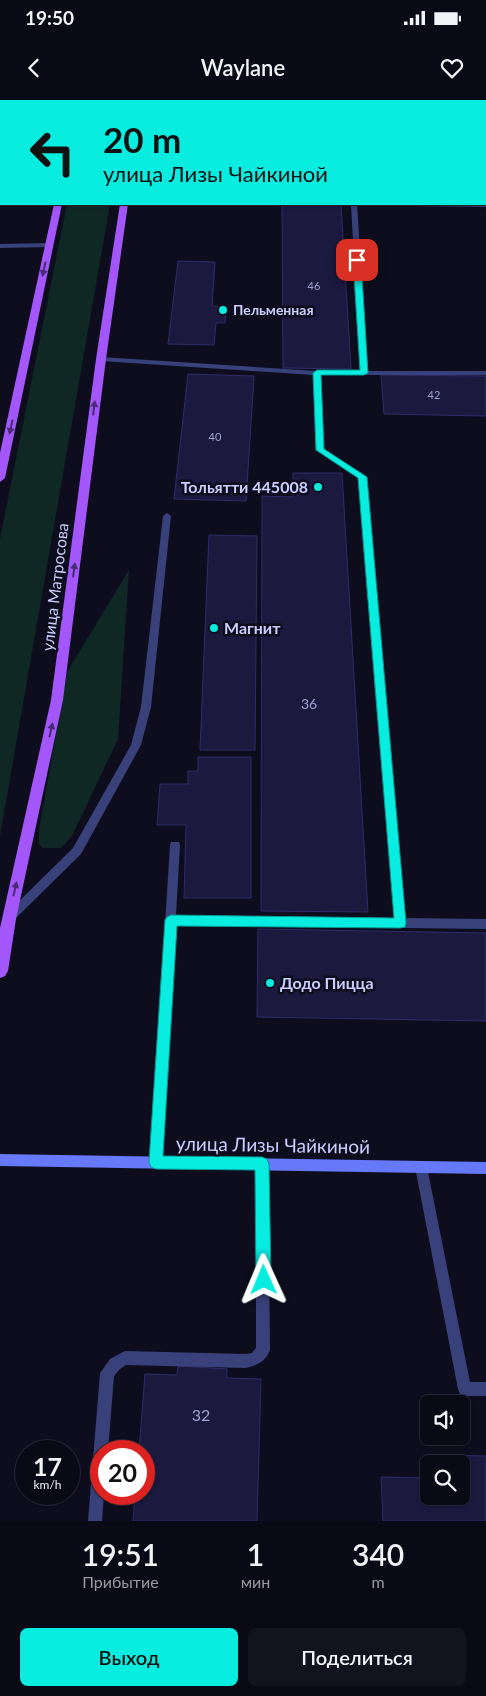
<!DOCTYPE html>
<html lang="ru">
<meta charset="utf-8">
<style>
:root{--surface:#0a0a16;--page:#13131f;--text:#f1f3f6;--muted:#999aa1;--line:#2a2b35;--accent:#08ede0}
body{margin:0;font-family:Lato,sans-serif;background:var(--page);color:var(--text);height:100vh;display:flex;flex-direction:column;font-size:19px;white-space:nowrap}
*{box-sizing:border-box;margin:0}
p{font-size:16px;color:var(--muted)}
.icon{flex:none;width:28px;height:28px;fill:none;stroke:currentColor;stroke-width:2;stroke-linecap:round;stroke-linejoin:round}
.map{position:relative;height:1421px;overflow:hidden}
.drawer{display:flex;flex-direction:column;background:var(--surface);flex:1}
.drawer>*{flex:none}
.hud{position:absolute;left:0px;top:0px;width:486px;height:105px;box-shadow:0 1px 4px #0004,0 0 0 1px var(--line);background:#08ede0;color:#111;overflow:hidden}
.buttons{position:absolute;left:420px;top:1295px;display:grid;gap:10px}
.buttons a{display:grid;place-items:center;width:50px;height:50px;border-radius:8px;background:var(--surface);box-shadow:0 1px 4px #0004,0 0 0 1px var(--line);font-size:25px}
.speed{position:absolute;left:15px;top:1340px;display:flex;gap:10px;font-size:25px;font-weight:700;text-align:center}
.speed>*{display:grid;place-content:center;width:65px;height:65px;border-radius:50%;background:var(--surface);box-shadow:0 1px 4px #0004,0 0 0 1px var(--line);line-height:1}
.speed small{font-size:12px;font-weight:400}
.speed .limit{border:8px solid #d22;background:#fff;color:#111}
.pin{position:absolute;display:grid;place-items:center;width:42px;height:42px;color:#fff;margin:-21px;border-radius:10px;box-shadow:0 2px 8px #0006}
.me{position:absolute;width:55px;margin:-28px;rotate:359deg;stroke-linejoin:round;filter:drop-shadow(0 0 4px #0008)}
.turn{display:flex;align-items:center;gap:18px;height:105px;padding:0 20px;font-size:22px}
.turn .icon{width:65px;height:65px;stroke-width:2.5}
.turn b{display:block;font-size:35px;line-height:42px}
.eta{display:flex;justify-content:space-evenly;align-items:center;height:85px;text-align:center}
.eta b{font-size:30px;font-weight:600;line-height:35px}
.button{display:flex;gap:10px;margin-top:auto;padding:10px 20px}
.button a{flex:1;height:58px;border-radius:8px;background:var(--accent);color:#111;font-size:20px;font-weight:600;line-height:58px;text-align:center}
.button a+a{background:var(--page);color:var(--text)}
.status{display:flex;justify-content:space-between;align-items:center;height:35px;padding:0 25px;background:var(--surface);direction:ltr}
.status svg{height:14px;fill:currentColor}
header{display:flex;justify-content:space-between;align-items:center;height:65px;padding:0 20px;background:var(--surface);font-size:22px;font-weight:600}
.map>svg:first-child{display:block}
.green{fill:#102823}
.building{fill:#1b193e;stroke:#2f2c69}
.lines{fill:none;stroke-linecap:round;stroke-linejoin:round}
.service{fill:#39417b;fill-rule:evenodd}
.secondary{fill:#6679fa;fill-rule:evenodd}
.primary{fill:#a356f9;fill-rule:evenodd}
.oneway{fill:#492a76}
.route{fill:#08ede0;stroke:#059a92}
.poi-dot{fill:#08ede0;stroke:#0d0d1e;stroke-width:2}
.labels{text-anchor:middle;stroke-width:5;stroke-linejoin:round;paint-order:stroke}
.far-number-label{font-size:11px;fill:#9fa0cd}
.far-poi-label{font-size:14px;font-weight:bold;fill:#cbcdfd;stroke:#0d0d1e;text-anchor:start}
.number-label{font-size:14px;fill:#9fa0cd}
.poi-label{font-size:16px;font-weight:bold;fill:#cbcdfd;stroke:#0d0d1e;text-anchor:start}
.street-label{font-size:16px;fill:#cbcdfd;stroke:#0d0d1e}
.near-number-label{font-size:16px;fill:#9fa0cd}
.near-street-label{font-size:19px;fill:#cbcdfd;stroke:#0d0d1e}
</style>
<div class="status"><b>19:50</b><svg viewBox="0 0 49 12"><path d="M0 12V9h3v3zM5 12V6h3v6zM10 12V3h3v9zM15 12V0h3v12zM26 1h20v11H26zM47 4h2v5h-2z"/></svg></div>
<header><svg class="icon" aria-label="back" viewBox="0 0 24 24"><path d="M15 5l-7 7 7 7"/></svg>Waylane<svg class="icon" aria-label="heart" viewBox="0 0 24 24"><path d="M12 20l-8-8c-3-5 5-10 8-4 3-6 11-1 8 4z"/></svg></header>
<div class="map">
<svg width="486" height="1421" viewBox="0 0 486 1421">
<rect width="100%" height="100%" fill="#0d0d1e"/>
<path class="green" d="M67,104H110L0,736V439Z
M129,470L118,639L72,736L61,748H43L39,744V730L67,572Z"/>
<path class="building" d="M282,104H341L351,269L283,268Z
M178,161L215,162L212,206L226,207L225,223H216L214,245L168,244Z
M188,274L254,276L246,401L174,399Z
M381,275L486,276V316L384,314Z
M293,373H342L368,812L261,811L262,396L293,397Z
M209,435L257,436L255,650H200Z
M198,657H251V798H184L186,725H157L160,684H188V671H198Z
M258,829L486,833V921L257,917Z
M178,1266L227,1269V1278L261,1279L257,1421H133L135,1394H144V1351H139L145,1274L177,1275Z
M443,1355L486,1356V1421H383L381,1377L429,1378V1396H461V1364H443Z"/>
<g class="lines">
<path class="service" d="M249,0H273L274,1H250Z
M485,2H486V6H485Z
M0,26H1V30H0Z
M486,103V107L415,106L412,104Z
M351,104H357L368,271H486V275H321L324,349L367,377L405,818L486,819V829L176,825L162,1062L160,1066L156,1068L152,1066L150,1062L170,745L171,742H179L180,745L176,815L394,818L359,378L316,350L313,275L101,261L97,259L101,257L317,271H360Z
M0,144L49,143L52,145L49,147L0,148Z
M167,413L171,416L151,607L141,645L81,754L13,821L9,823L5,821L4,818L5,815L73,748L131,645L141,607L163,416Z
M262,1058L266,1060L268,1064L270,1250C265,1262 258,1265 246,1268L126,1265L120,1269L114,1276L108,1351H101V1394H104L102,1421H88L100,1273L110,1259L125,1251L246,1254L252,1253L256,1248V1064L258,1060Z
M421,1061L425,1063L427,1067L470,1282H486V1296H465L460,1294L458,1289L415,1067L417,1063Z"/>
<path class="secondary" d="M0,1054L486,1062V1074L0,1066Z"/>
<path class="primary" d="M76,0H84V1H76Z
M137,0H145V1H137Z
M54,104H62L5,378L0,382V353Z
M120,104H128L106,259L63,600L16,819L8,871L5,876L0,878V828L51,600L96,259Z"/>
</g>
<defs><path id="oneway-solid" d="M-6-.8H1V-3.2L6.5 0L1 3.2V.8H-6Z" transform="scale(1.25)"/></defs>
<g class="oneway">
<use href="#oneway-solid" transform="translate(44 169) rotate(102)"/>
<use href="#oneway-solid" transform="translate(94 308) rotate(-83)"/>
<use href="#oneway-solid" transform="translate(11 327) rotate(102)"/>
<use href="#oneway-solid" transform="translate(74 470) rotate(-83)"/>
<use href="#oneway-solid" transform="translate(51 630) rotate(-77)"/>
<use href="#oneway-solid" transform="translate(15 789) rotate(-77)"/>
</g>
<path class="route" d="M357,158L361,160L368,273L364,275H321L324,349L367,377L406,823L405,827L400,828L177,826L163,1056L262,1057L267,1059L269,1064L271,1180L269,1185L264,1187L258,1185L256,1180L255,1070L156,1069L151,1067L149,1062L165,820L167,817L171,815L394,818L358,378L316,350L313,273L317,270H360L353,160Z"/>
<g class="poi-dot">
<circle cx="223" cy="210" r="5"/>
<circle cx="318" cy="387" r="5"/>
<circle cx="214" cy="528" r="5"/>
<circle cx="270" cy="883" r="5"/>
</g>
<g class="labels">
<g class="far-number-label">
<text x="314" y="190">46</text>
<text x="434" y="299">42</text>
<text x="215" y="341">40</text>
</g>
<g class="far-poi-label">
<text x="233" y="215">Пельменная</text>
</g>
<g class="number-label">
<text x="309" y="609">36</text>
</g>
<g class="poi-label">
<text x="308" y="393" text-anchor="end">Тольятти 445008</text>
<text x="224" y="534">Магнит</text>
<text x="280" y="889">Додо Пицца</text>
</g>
<g class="street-label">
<text transform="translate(55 487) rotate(-83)" y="6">улица Матросова</text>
</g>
<g class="near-number-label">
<text x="201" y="1321">32</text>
</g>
<g class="near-street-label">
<text transform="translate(273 1045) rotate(1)" y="7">улица Лизы Чайкиной</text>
</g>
</g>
</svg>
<div class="buttons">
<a><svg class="icon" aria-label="sound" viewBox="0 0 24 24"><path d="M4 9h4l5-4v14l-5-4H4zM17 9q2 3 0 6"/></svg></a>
<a><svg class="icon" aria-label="search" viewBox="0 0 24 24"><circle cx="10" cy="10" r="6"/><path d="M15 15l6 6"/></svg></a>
</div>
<div class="speed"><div>17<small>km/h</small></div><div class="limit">20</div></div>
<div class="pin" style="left:357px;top:160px;background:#d93025"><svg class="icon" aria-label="arrive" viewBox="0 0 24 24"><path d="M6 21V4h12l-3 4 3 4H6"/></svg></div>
<svg class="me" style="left:264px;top:1180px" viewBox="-20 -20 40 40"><path d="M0-17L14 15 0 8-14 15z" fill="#08ede0" stroke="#fff" stroke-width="4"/></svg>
<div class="hud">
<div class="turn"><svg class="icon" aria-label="left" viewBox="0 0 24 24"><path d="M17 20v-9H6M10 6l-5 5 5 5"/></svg><div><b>20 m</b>улица Лизы Чайкиной</div></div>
</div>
</div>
<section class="drawer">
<div class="eta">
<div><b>19:51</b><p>Прибытие</p></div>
<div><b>1</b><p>мин</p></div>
<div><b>340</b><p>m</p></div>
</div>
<div class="button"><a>Выход</a><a>Поделиться</a></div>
</section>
